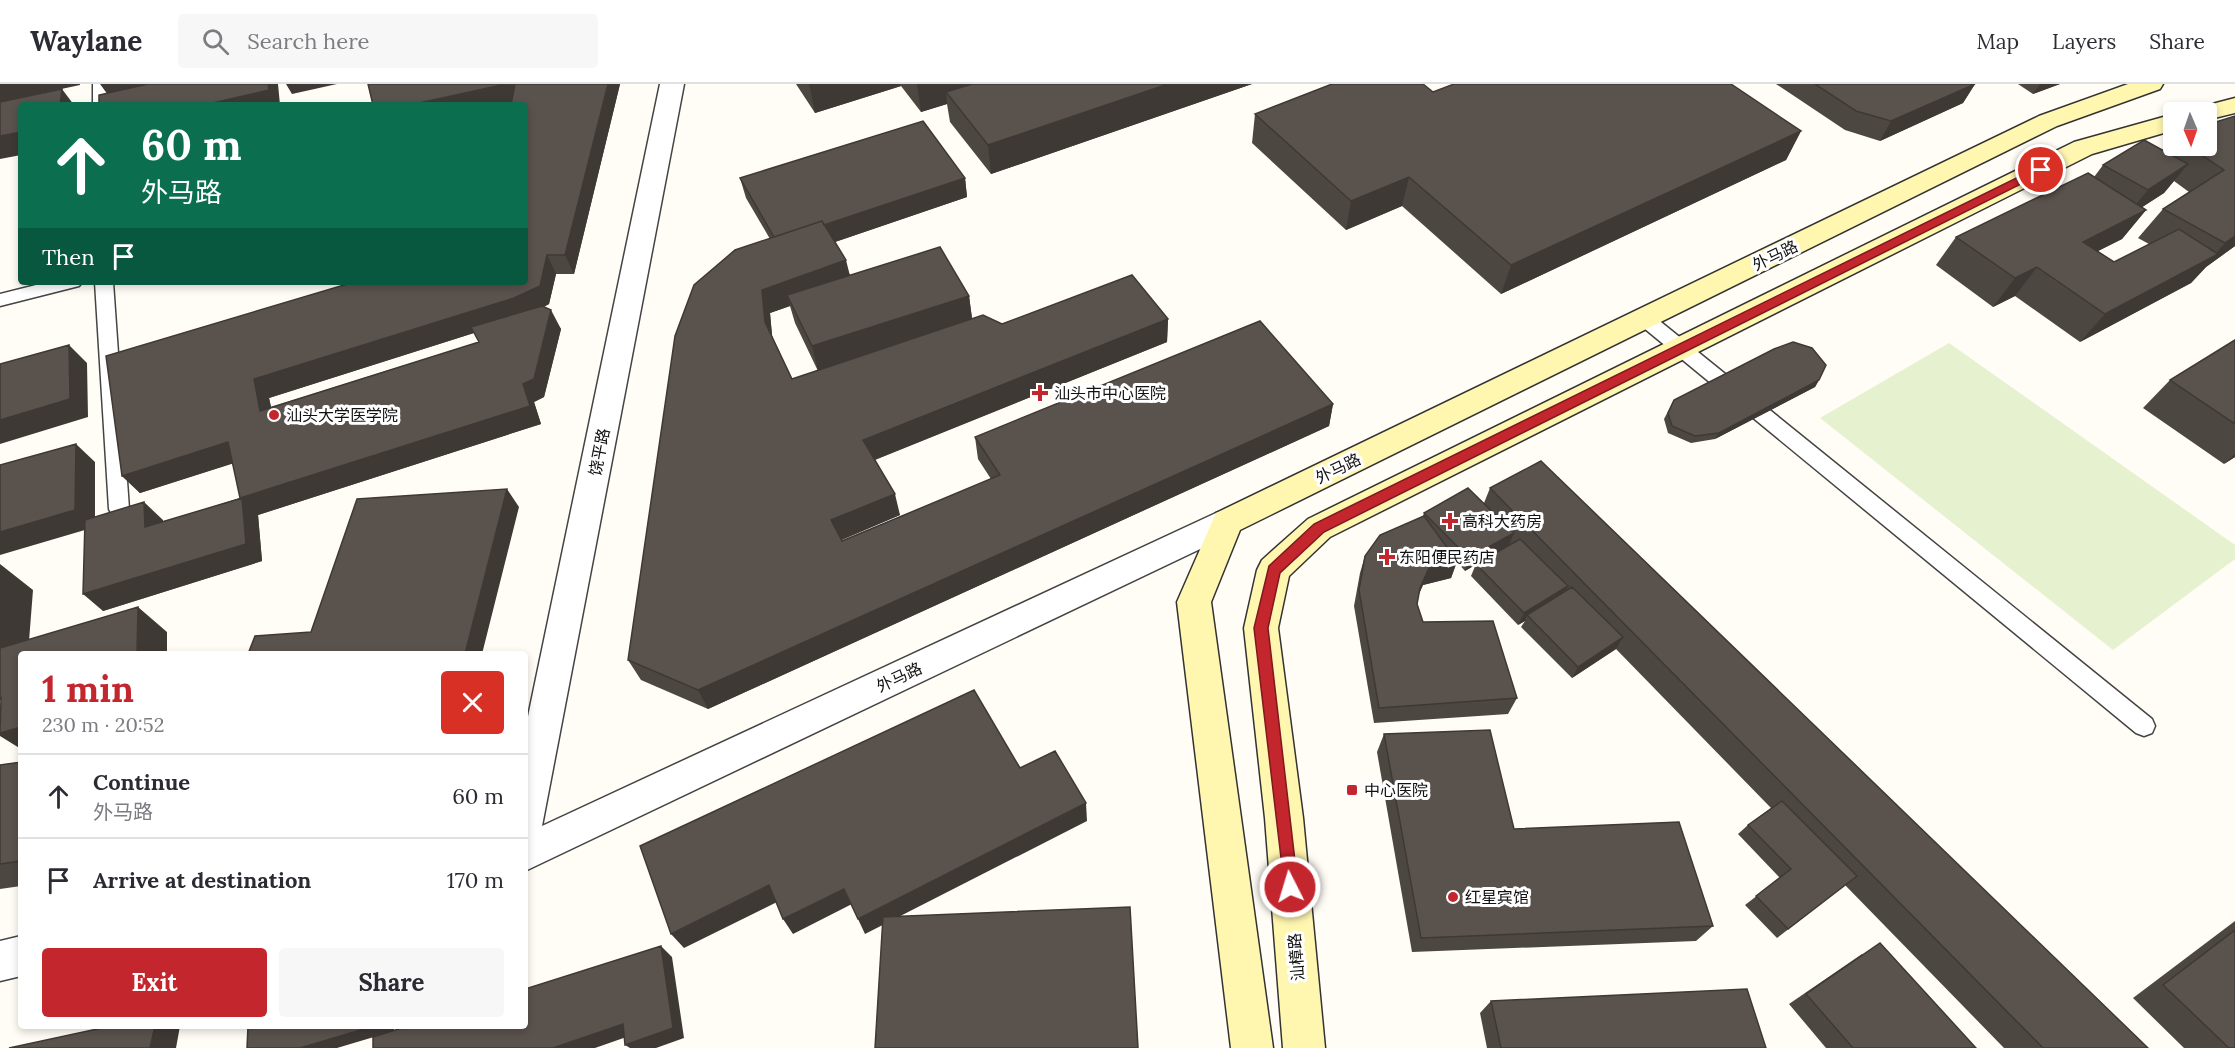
<!DOCTYPE html>
<meta charset="utf-8">
<style>
:root{--surface:#fff;--page:#f7f7f7;--text:#2b2b33;--muted:#7c7c81;--line:#e1e1e2;--accent:#c4262e}
body{margin:0;font-family:Lora,"Noto Sans SC",serif;background:var(--page);color:var(--text);height:100vh;display:flex;flex-direction:column;font-size:22px;white-space:nowrap}
*{box-sizing:border-box;margin:0}
p{font-size:20px;color:var(--muted)}
.icon{flex:none;width:33px;height:33px;fill:none;stroke:currentColor;stroke-width:2;stroke-linecap:round;stroke-linejoin:round}
.map{position:relative;flex:1;overflow:hidden}
.details{position:absolute;left:18px;top:567px;width:510px;height:378px;display:flex;flex-direction:column;background:var(--surface);border-radius:6px;box-shadow:0 3px 9px #0003}
.details>*{flex:none}
.hud{position:absolute;left:18px;top:18px;width:510px;height:183px;border-radius:6px;box-shadow:0 3px 9px #0003;background:#0b6e4f;color:#fff;overflow:hidden}
.needle{width:39px;rotate:178deg}
.buttons{position:absolute;left:2163px;top:18px;display:grid;gap:12px}
.buttons a{display:grid;place-items:center;width:54px;height:54px;border-radius:6px;background:var(--surface);box-shadow:0 3px 9px #0003;font-size:30px}
.pin{position:absolute;display:grid;place-items:center;width:51px;height:51px;color:#fff;margin:-26px;border:3px solid #fff;border-radius:50%;box-shadow:0 2px 6px #0007}
.me{position:absolute;width:66px;margin:-33px;rotate:355deg;stroke-linejoin:round;filter:drop-shadow(0 0 4px #0008)}
.turn{display:flex;align-items:center;gap:21px;height:126px;padding:0 24px;font-size:27px}
.turn .icon{width:78px;height:78px;stroke-width:2.5}
.turn b{display:block;font-size:42px;line-height:51px}
.then{display:flex;align-items:center;height:57px;padding:0 24px;background:#0003;gap:12px;font-size:22px}
.round{display:grid;place-items:center;flex:none;width:63px;height:63px;border-radius:6px;background:var(--page)}
.overview{display:flex;align-items:center;justify-content:space-between;height:102px;padding:0 24px}
h1{font-size:36px;font-weight:800;line-height:45px;color:var(--accent)}
.primary-button{display:flex;gap:12px;margin-top:auto;padding:12px 24px}
.primary-button a{flex:1;height:69px;border-radius:6px;background:var(--accent);color:#fff;font-size:24px;font-weight:800;line-height:69px;text-align:center}
.primary-button a+a{background:var(--page);color:var(--text)}
ul{padding:0;list-style:none}
li{display:flex;align-items:center;gap:18px;height:84px;padding:0 24px;border-top:2px solid var(--line)}
li div{flex:1}
li b{display:block;font-size:22px}
li em{font-style:normal}
header{display:flex;align-items:center;gap:36px;box-sizing:border-box;height:84px;padding:0 30px;background:var(--surface);border-bottom:2px solid var(--line)}
header strong{font-size:28px}
nav{display:flex;gap:33px;margin-inline-start:auto;font-size:21px}
.search{width:420px;height:54px;background:var(--page);display:flex;align-items:center;gap:15px;box-sizing:border-box;padding:0 21px;border-radius:6px;color:var(--muted);font-size:22px}
.map>svg:first-child{display:block}
.pitch{fill:#e6f2cf}
.lines{fill:none;stroke-linecap:round;stroke-linejoin:round}
.lane-casing{stroke:#444;stroke-width:3}
.street-casing{stroke:#444;stroke-width:3}
.secondary-casing{stroke:#333;stroke-width:3}
.lane{fill:#fff;fill-rule:evenodd}
.street{fill:#fff;fill-rule:evenodd}
.secondary{fill:#fff6b0;fill-rule:evenodd}
.wall{fill:#4d4742;fill-rule:evenodd}
.shaded-wall{fill:#3f3936}
.building{fill:#5a524d;stroke:#3f3936;stroke-width:1.5}
.route{fill:#c4262e;stroke:#7f191e;stroke-width:1.5}
.poi-dot{fill:#c4262e;stroke:#fff;stroke-width:2}
.labels{text-anchor:middle;stroke-width:6;stroke-linejoin:round;paint-order:stroke}
.street-label{font-size:16px;fill:#111;stroke:#fff}
.poi-label{font-size:16px;fill:#111;stroke:#fff;text-anchor:start}
</style>
<header>
<strong>Waylane</strong>
<div class="search"><svg class="icon" aria-label="search" viewBox="0 0 24 24"><circle cx="10" cy="10" r="6"/><path d="M15 15l6 6"/></svg>Search here</div>
<nav><a>Map</a><a>Layers</a><a>Share</a></nav>
</header>
<div class="map">
<svg width="2235" height="964" viewBox="0 0 2235 964">
<rect width="100%" height="100%" fill="#fffdf5"/>
<path class="pitch" d="M1949,259L2235,461V475L2113,566L1820,334Z"/>
<g class="lines">
<defs>
<path id="lane" d="M93,0H109V21H93Z
M48,198H82L79,202L0,222V210Z
M95,198H113L129,425L126,431L119,433L112,431L109,425Z
M1645,229L1651,230L2152,635L2155,642L2152,649L2144,652L2136,649L1639,240L1636,235L1639,230Z"/>
<path id="street" d="M660,0H684L542,742L1216,429L1227,425L1238,429L1243,438L1238,447L525,787V647Z
M21,852V892L0,897V857Z"/>
<path id="secondary" d="M2128,0H2163L2160,5L2057,42L1240,446L1211,518L1273,964H1231L1177,518L1216,429L2039,32Z
M2235,14V29L2206,36V28H2194L2197,24Z
M2174,30V46L2092,70L1330,453L1289,492L1278,544L1303,734L1325,964H1283L1265,734L1244,544L1257,486L1262,476L1308,435L2074,58Z"/>
</defs>
<use href="#lane" class="lane-casing"/>
<use href="#street" class="street-casing"/>
<use href="#secondary" class="secondary-casing"/>
<use href="#lane" class="lane"/>
<use href="#street" class="street"/>
<use href="#secondary" class="secondary"/>
</g>
<path class="wall" d="M368,0H620L574,190H556L549,220L544,223L561,245L544,313L534,318L541,340L258,431L262,477L103,527L85,446L95,378V433L163,436V438L240,414L233,379L140,409L122,392L106,272L525,198L511,20ZM474,249L479,258L271,323L269,314Z
M796,0H1252L991,90L950,38L947,20L921,28L901,2L815,29Z
M1776,0H1975L1963,19L1880,57L1845,46Z
M2018,0H2060L2033,10Z
M1433,8L1801,47L1786,76L1501,210L1402,122L1346,146L1252,59L1255,30Z
M2235,32V162L2206,183L2191,199L2080,258L2015,212L1993,223L1936,181L1956,153L2094,93L2103,81L2162,66L2174,53V62H2206ZM2174,97L2189,108L2163,125L2138,154L2149,160L2114,178L2098,167L2122,155L2146,126L2142,123L2164,109Z
M740,94H965L967,113L835,158L850,191L969,212L972,235L1002,240L1168,235L1167,258L875,376L900,431L842,456V457L991,395L978,375L975,353L1333,320L1329,342L708,625L641,596L628,576L770,155L746,114ZM790,222L795,239L818,287L792,295L772,252L770,229Z
M2235,256V373L2224,380L2143,324L2170,296Z
M1819,296L1815,303L1715,355L1691,359L1668,349L1664,335L1674,316Z
M1490,404L2148,964H2004L1845,801L1777,854L1745,821L1780,794L1738,750L1748,741L1771,724L1616,565L1572,594L1521,543L1525,537L1518,541L1471,492L1476,480L1490,472L1465,487L1457,478L1451,494L1423,501L1419,510L1417,520L1423,538L1517,614L1508,630L1374,639L1354,522L1360,489L1365,472L1423,432L1424,429L1484,419Z
M1384,650L1514,745L1713,842L1696,857L1412,868L1377,668Z
M21,678V802L0,805V681Z
M2235,837V964H2184L2133,914Z
M1862,870L1976,964H1826L1789,920Z
M1491,917L1766,964H1487L1480,929Z"/>
<path class="shaded-wall" d="M0,0H80V1L0,18Z
M100,0H178L111,15Z
M268,0H278L280,21H204Z
M286,0H337L292,10Z
M506,0H516L524,17L507,21H410Z
M608,0H620L574,190L565,171Z
M809,0H900L901,2L815,29Z
M917,0H1009L946,8L947,20L921,28Z
M1168,0H1252L991,90L988,61Z
M1975,0L1963,19L1880,57L1891,37Z
M2040,0H2060L2033,10Z
M62,5L74,21H60Z
M1801,47L1786,76L1501,210L1511,181Z
M21,48V71L0,75V52Z
M2188,80L2164,109L2124,135L2148,106Z
M1409,93L1402,122L1346,146L1351,117Z
M965,94L967,113L782,176L776,157Z
M2146,126L2122,155L2060,186L2083,158Z
M2235,152V162L2206,183L2191,199L2080,258L2105,230L2213,173L2225,159Z
M547,171L556,190L549,220L524,233L269,314L276,345L260,327L254,295Z
M846,176L852,200L787,211L790,222L770,229L773,261L765,238L762,206Z
M2037,183L2015,212L1993,223L2015,194Z
M969,212L973,241L819,291L812,262Z
M551,226L561,245L544,313L534,318L541,340L258,431L262,477L103,527L83,510L240,414L523,300Z
M1168,235L1167,258L869,378L863,356Z
M69,261L87,279L88,333L0,360V336Z
M1819,296L1815,303L1715,355L1719,349Z
M1333,320L1329,342L708,625L698,606Z
M228,358L244,376L140,409L122,392Z
M76,360L95,378V443L0,471V448Z
M2235,370V373L2224,380Z
M507,405L519,423L482,570H465Z
M895,410L900,431L838,457L831,436Z
M144,418L163,436V460L145,443Z
M1514,449L1509,461L1465,487L1469,474Z
M1457,477L1451,494L1423,501L1414,520L1420,504L1429,484Z
M0,480L33,506L28,570L0,573Z
M1568,502L1562,514L1527,531L1525,537L1518,541L1524,529Z
M138,523L167,548V570H137Z
M1623,553L1616,565L1572,594L1578,583Z
M21,643V665L0,652V649Z
M1086,719L1087,737L865,850L858,835Z
M769,801L779,817L684,864L671,850Z
M844,805L852,820L793,850L783,835Z
M661,862L672,873L684,954L656,964H630L625,961Z
M623,940L635,950L595,964H553Z
M155,942H180L176,964H150Z
M374,942H394V947L337,964H300Z"/>
<path class="building" d="M148,0H268L269,6L204,21H99V11Z
M368,0H506L410,21H373Z
M515,0H608L565,171H547L540,202L514,214L254,295L260,327L479,258L471,243L542,222L551,226L534,295L523,300L530,322L240,414L228,358L122,392L106,272L354,198H525V21H511Z
M972,0H1168L988,61L946,8Z
M1332,0H1423L1433,8L1454,0H1731L1801,47L1511,181L1409,93L1351,117L1255,30Z
M1815,0H1975L1891,37L1856,27Z
M62,5L60,21H21V48L0,52V18Z
M2235,32V152L2225,159L2163,125L2224,86L2188,62H2206V41Z
M923,37L965,94L824,141L822,137L774,153L740,94Z
M2144,56L2188,80L2148,106L2103,81Z
M2088,89L2146,126L2083,158L2114,178L2179,145L2218,170L2105,230L2037,183L2015,194L1956,153Z
M822,137L846,176L762,206L765,238L792,295L983,231L1002,240L1132,191L1168,235L863,356L895,410L831,436L842,457L1000,391L975,353L1260,237L1333,320L698,606L628,576L675,252L694,201L735,166Z
M940,163L969,212L812,262L787,211Z
M2235,256V340L2170,296Z
M1793,258L1812,264L1826,281L1819,296L1719,349L1695,352L1672,342L1668,329L1674,316L1774,265Z
M69,261L70,315L0,336V280Z
M76,360L75,426L0,448V381Z
M1541,377L2148,964H2043L1490,404Z
M1468,404L1514,449L1469,474L1424,429Z
M507,405L465,570H248L255,552L311,548L357,415Z
M242,414L246,460L83,510L85,436L144,418L145,443Z
M1424,432L1457,477L1429,484L1420,504L1417,520L1423,538L1493,537L1517,614L1379,624L1359,506L1365,472L1380,451Z
M1520,455L1568,502L1524,529L1476,480Z
M1572,503L1623,553L1578,583L1527,531Z
M138,523L137,570H21V643L0,649L1,614L0,615V564Z
M974,606L1020,684L1055,667L1086,719L858,835L844,805L783,835L769,801L671,850L640,762Z
M1490,646L1514,745L1679,738L1713,842L1421,854L1384,650Z
M21,678V777L0,780V681Z
M1782,717L1857,792L1788,845L1756,812L1791,785L1748,741Z
M1130,823L1138,964H875L883,833Z
M2235,846V964H2229L2163,901Z
M1880,859L1976,964H1853L1806,910Z
M661,862L673,944L625,961L623,940L553,964H373V953L408,942H525V905Z
M1747,905L1766,964H1501L1491,917Z
M111,942H155L150,964H9Z
M248,942H374L300,964H247Z"/>
<path class="route" d="M2041,82L2045,83V88L1324,448L1280,489L1268,544L1298,803L1296,808L1290,811L1285,808L1254,544L1269,482L1314,440Z"/>
<g class="poi-dot">
<path d="M1037 300h6v6h6v6h-6v6h-6v-6h-6v-6h6z"/>
<circle cx="274" cy="331" r="6"/>
<path d="M1447 428h6v6h6v6h-6v6h-6v-6h-6v-6h6z"/>
<path d="M1384 464h6v6h6v6h-6v6h-6v-6h-6v-6h6z"/>
<rect x="1346" y="700" width="12" height="12" rx="3"/>
<circle cx="1453" cy="813" r="6"/>
</g>
<g class="labels">
<g class="street-label">
<text transform="translate(1775 171) rotate(-26)" y="6">外马路</text>
<text transform="translate(599 368) rotate(-79)" y="6">饶平路</text>
<text transform="translate(1338 384) rotate(-26)" y="6">外马路</text>
<text transform="translate(899 593) rotate(-25)" y="6">外马路</text>
<text transform="translate(1296 873) rotate(-95)" y="6">汕樟路</text>
</g>
<g class="poi-label">
<text x="1054" y="315">汕头市中心医院</text>
<text x="286" y="337">汕头大学医学院</text>
<text x="1462" y="443">高科大药房</text>
<text x="1399" y="479">东阳便民药店</text>
<text x="1364" y="712">中心医院</text>
<text x="1465" y="819">红星宾馆</text>
</g>
</g>
</svg>
<div class="buttons">
<a><svg class="needle" viewBox="-14 -14 28 28"><path d="M0-13l5 13h-10z" fill="#e53935"/><path d="M0 13l5-13h-10z" fill="#7c7c81"/></svg></a>
</div>
<div class="pin" style="left:2041px;top:86px;background:#d93025"><svg class="icon" aria-label="arrive" viewBox="0 0 24 24"><path d="M6 21V4h12l-3 4 3 4H6"/></svg></div>
<svg class="me" style="left:1290px;top:803px" viewBox="-20 -20 40 40"><circle r="17" fill="#c4262e" stroke="#fff" stroke-width="3"/><path d="M0-11L8 9 0 5-8 9z" fill="#fff"/></svg>
<div class="hud">
<div class="turn"><svg class="icon" aria-label="ahead" viewBox="0 0 24 24"><path d="M12 20V5M6 11l6-6 6 6"/></svg><div><b>60 m</b>外马路</div></div>
<div class="then">Then<svg class="icon" aria-label="arrive" viewBox="0 0 24 24"><path d="M6 21V4h12l-3 4 3 4H6"/></svg></div>
</div>
<section class="details">
<div class="overview"><div><h1>1 min</h1><p>230 m · 20:52</p></div><a class="round" style="background:#d93025;color:#fff"><svg class="icon" aria-label="close" viewBox="0 0 24 24"><path d="M6 6l12 12M18 6L6 18"/></svg></a></div>
<ul>
<li><svg class="icon" aria-label="ahead" viewBox="0 0 24 24"><path d="M12 20V5M6 11l6-6 6 6"/></svg><div><b>Continue</b><p>外马路</p></div><em>60 m</em></li>
<li><svg class="icon" aria-label="arrive" viewBox="0 0 24 24"><path d="M6 21V4h12l-3 4 3 4H6"/></svg><div><b>Arrive at destination</b></div><em>170 m</em></li>
</ul>
<div class="primary-button"><a>Exit</a><a>Share</a></div>
</section>
</div>
